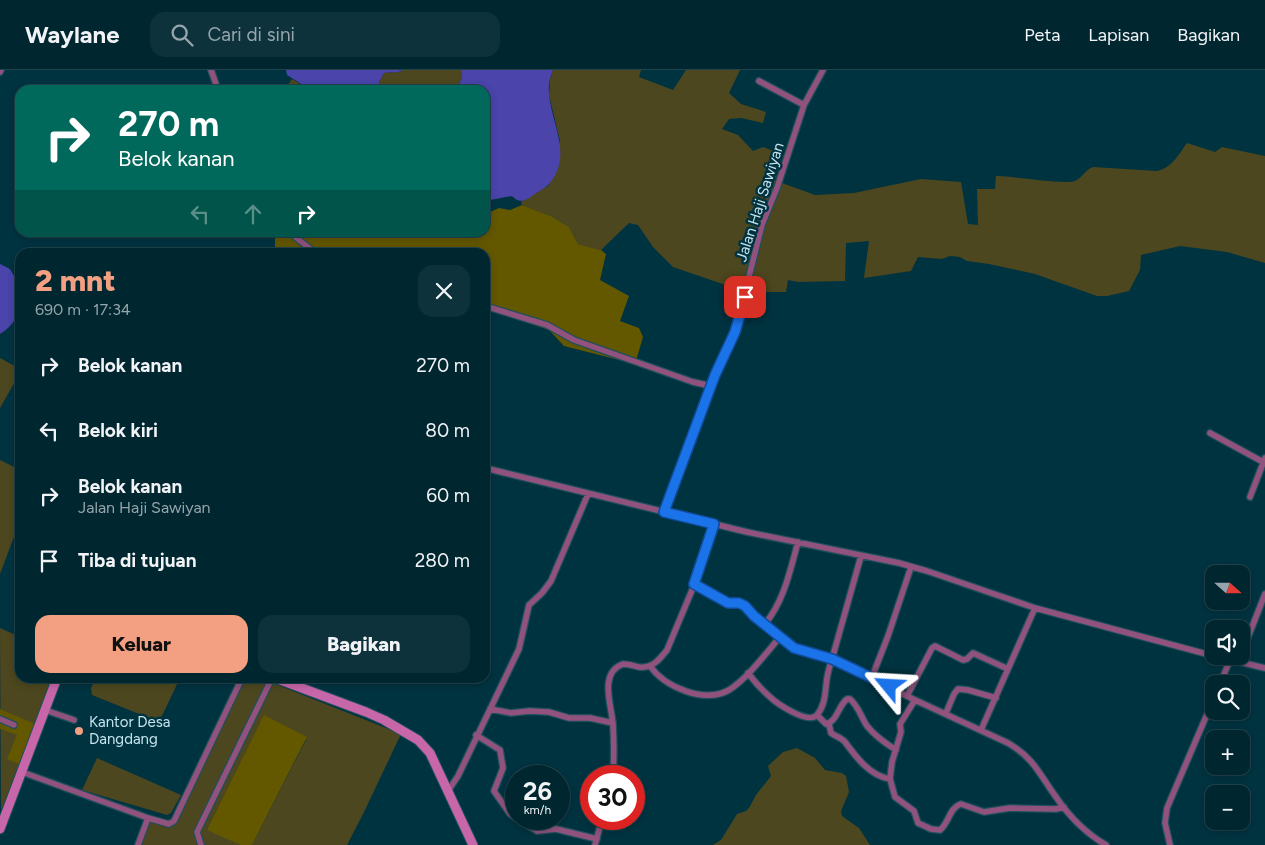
<!DOCTYPE html>
<html lang="id">
<meta charset="utf-8">
<style>
:root{--surface:#002630;--page:#0e323c;--text:#f1f3f6;--muted:#95a5ab;--line:#22434c;--accent:#f3a082}
body{margin:0;font-family:Figtree,sans-serif;background:var(--page);color:var(--text);height:100vh;display:flex;flex-direction:column;font-size:19px;white-space:nowrap}
*{box-sizing:border-box;margin:0}
p{font-size:16px;color:var(--muted)}
.icon{flex:none;width:28px;height:28px;fill:none;stroke:currentColor;stroke-width:2;stroke-linecap:round;stroke-linejoin:round}
.map{position:relative;flex:1;overflow:hidden}
.details{position:absolute;left:15px;top:178px;width:475px;height:435px;display:flex;flex-direction:column;background:var(--surface);border-radius:15px;box-shadow:0 2px 8px #0003,0 0 0 1px var(--line)}
.details>*{flex:none}
.hud{position:absolute;left:15px;top:15px;width:475px;height:152px;border-radius:15px;box-shadow:0 2px 8px #0003,0 0 0 1px var(--line);background:#00695c;color:#fff;overflow:hidden}
.needle{width:32px;rotate:111deg}
.controls{position:absolute;left:1205px;top:495px;display:grid;gap:10px}
.controls a{display:grid;place-items:center;width:45px;height:45px;border-radius:10px;background:var(--surface);box-shadow:0 2px 8px #0003,0 0 0 1px var(--line);font-size:25px}
.speed{position:absolute;left:505px;top:695px;display:flex;gap:10px;font-size:25px;font-weight:700;text-align:center}
.speed>*{display:grid;place-content:center;width:65px;height:65px;border-radius:50%;background:var(--surface);box-shadow:0 2px 8px #0003,0 0 0 1px var(--line);line-height:1}
.speed small{font-size:12px;font-weight:400}
.speed .limit{border:8px solid #d22;background:#fff;color:#111}
.pin{position:absolute;display:grid;place-items:center;width:42px;height:42px;color:#fff;margin:-21px;border-radius:10px;box-shadow:0 2px 8px #0006}
.me{position:absolute;width:55px;margin:-28px;rotate:297deg;stroke-linejoin:round;filter:drop-shadow(0 0 4px #0008)}
.turn{display:flex;align-items:center;gap:18px;height:105px;padding:0 20px;font-size:22px}
.turn .icon{width:65px;height:65px;stroke-width:2.5}
.turn b{display:block;font-size:35px;line-height:42px}
.lanes{display:flex;align-items:center;height:48px;padding:0 20px;background:#0003;justify-content:center;gap:25px;direction:ltr}
.lanes .off{opacity:.35}
.round{display:grid;place-items:center;flex:none;width:52px;height:52px;border-radius:15px;background:var(--page)}
.summary{display:flex;align-items:center;justify-content:space-between;height:85px;padding:0 20px}
h1{font-size:30px;font-weight:800;line-height:38px;color:var(--accent)}
.primary-button{display:flex;gap:10px;margin-top:auto;padding:10px 20px}
.primary-button a{flex:1;height:58px;border-radius:15px;background:var(--accent);color:#111;font-size:20px;font-weight:800;line-height:58px;text-align:center}
.primary-button a+a{background:var(--page);color:var(--text)}
ul{padding:0;list-style:none}
li{display:flex;align-items:center;gap:15px;height:65px;padding:0 20px}
li div{flex:1}
li b{display:block;font-size:19px}
li em{font-style:normal}
header{display:flex;align-items:center;gap:30px;box-sizing:border-box;height:70px;padding:0 25px;background:var(--surface);border-bottom:1px solid var(--line)}
header strong{font-size:24px}
nav{display:flex;gap:28px;margin-inline-start:auto;font-size:18px}
.search{width:350px;height:45px;background:var(--page);display:flex;align-items:center;gap:12px;box-sizing:border-box;padding:0 18px;border-radius:15px;color:var(--muted);font-size:19px}
.map>svg:first-child{display:block}
.green{fill:#4d471f}
.forest{fill:#635700}
.water{fill:#4a44ab}
.lines{fill:none;stroke-linecap:round;stroke-linejoin:round}
.street-casing{stroke:#204f5c;stroke-width:8}
.secondary-casing{stroke:#204f5c;stroke-width:11}
.street{stroke:#91537d;stroke-width:5.5}
.secondary{stroke:#c866aa;stroke-width:9}
.route-casing{stroke:#114b97;stroke-width:12}
.route{stroke:#1a73e8;stroke-width:9}
.poi-dot{fill:#f3a082;stroke:#003340;stroke-width:2}
.labels{text-anchor:middle;stroke-width:5;stroke-linejoin:round;paint-order:stroke}
.street-label{font-size:15px;fill:#c6e4ee;stroke:#003340}
.poi-label{font-size:15px;fill:#c6e4ee;stroke:#003340;text-anchor:start}
</style>
<header>
<strong>Waylane</strong>
<div class="search"><svg class="icon" aria-label="search" viewBox="0 0 24 24"><circle cx="10" cy="10" r="6"/><path d="M15 15l6 6"/></svg>Cari di sini</div>
<nav><a>Peta</a><a>Lapisan</a><a>Bagikan</a></nav>
</header>
<div class="map">
<svg width="1265" height="775" viewBox="0 0 1265 775">
<rect width="100%" height="100%" fill="#003340"/>
<path class="green" d="M403,0H462V7L457,20H381L379,12L384,3C390,1 397,4 403,0Z
M553,0H641L639,7L673,20L686,0H740L729,23L741,34L766,42L763,53L741,48L729,49L722,59L738,65L753,81L763,77L781,84L775,113L761,149L743,221L673,197L653,177L638,155L629,153L601,180L578,174L569,157L551,146L522,135L521,132L549,115L560,71L549,25L550,9Z
M292,9L311,20H284Z
M1187,73L1215,82L1222,77L1265,86V193L1227,182L1180,176L1141,185L1140,200L1129,221L1107,226H1097L1035,204L989,194L967,191L960,187L950,186L942,189L918,187L911,201L864,208L869,171L846,173L845,211L798,212L788,210L786,222H768L748,219L765,148L782,113L815,125L854,123L921,109L961,112L968,154L978,155L977,119H995L996,106C1013,106 1064,115 1075,111C1082,108 1085,100 1093,97L1157,101C1173,97 1178,85 1187,73Z
M0,288L20,299V303L0,338Z
M0,390L20,400V451L0,504Z
M0,558L20,567V608H52L1,741Z
M96,608H180L159,652L92,625L91,618Z
M246,608H260L401,664L364,742L347,775H252L307,668L207,759L240,775H139L151,747L174,754Z
M797,678L815,688L825,700L842,703L846,706L849,722L841,741L842,746L859,758L870,775H713L721,770L737,744L746,741L749,738L756,725L771,706L768,696L783,682Z
M97,688L181,725L171,743L167,745L82,720Z"/>
<path class="forest" d="M522,135L551,146L569,157L578,174L601,180L606,184L600,210L629,226L620,251L639,258L643,267L635,294L564,276L549,260L485,239V182H281L275,178V163L485,162V142L488,143L499,138L510,140Z
M0,639L35,654L19,694L7,689L17,665L0,659Z
M264,645L307,667L252,775H240L207,760Z"/>
<path class="water" d="M286,0H403C397,4 390,1 384,3L379,12L381,20H311L287,5Z
M462,0H553C550,7 548,15 549,23C551,54 573,84 550,113C546,118 537,122 532,126C524,132 519,133 512,126L485,131V20H457L462,7Z
M0,194L10,199L18,213L19,217L16,232L20,238C18,248 9,259 0,264Z"/>
<g class="lines">
<defs>
<path id="street" d="M211,0L216,14L215,20
M0,2L1,0
M759,11L804,35
M291,162C297,171 307,174 313,182
M485,236L547,255L574,270L693,312L711,316
M1210,363L1263,392
M485,398L747,462L899,493L927,501L1035,538L1214,586
M1250,427L1265,388
M664,442L715,305L735,262L762,155L777,118L804,35L823,0
M861,486L832,589L915,630L1008,673C1035,689 1039,704 1056,727C1069,746 1087,764 1106,775
M694,514L729,534L739,533L745,536L755,546L794,578L832,589C830,595 828,602 827,608C825,621 826,634 817,645C808,655 776,633 769,626C761,619 754,611 748,603
M765,554C784,531 790,501 798,472
M1241,585L1265,524
M1215,586L1265,598
M650,596C665,617 704,634 729,620C747,609 766,583 780,567
M872,607L888,566L911,497
M1220,614L1230,590
M907,626L932,578L935,576L963,590L967,589L973,583L1008,599
M915,630L900,654L901,662L892,692L890,709L895,727L914,741L918,753L931,759L940,760C949,753 949,738 961,734L984,742L1010,738L1056,739L1064,737
M490,639L511,643L529,641L549,642L569,648H590L613,653
M45,640L74,650
M946,643L954,624L958,619L968,620L996,628
M817,645L826,654C837,652 838,636 847,629H850C859,637 861,647 867,656C875,666 885,673 896,680
M0,649L14,655
M829,654L831,663C835,666 842,668 845,672C856,687 870,706 890,709
M981,660L1035,538
M476,665L500,680L503,698L494,721L510,744L516,748
M22,702L148,748L169,754L174,751L242,608
M613,706C614,689 614,671 613,655C612,636 598,603 623,594C629,594 634,596 639,597C652,599 660,589 667,580L700,501L714,454
M448,721L458,706L519,579L529,535L542,523L551,511L588,424
M518,749L537,761L556,759L597,769
M138,775L148,748
M201,775L197,762L272,608
M595,775L602,749
M1170,775L1165,753L1167,738L1214,628"/>
<path id="secondary" d="M275,608L366,642L384,650L418,670L430,683L473,775
M0,759L57,608"/>
</defs>
<use href="#street" class="street-casing"/>
<use href="#secondary" class="secondary-casing"/>
<use href="#street" class="street"/>
<use href="#secondary" class="secondary"/>
</g>
<g class="lines">
<defs>
<path id="route" d="M745,227L735,262L715,305L664,442L714,454L694,514L728,533H739L745,536L754,546L794,578L832,589L889,616"/>
</defs>
<use href="#route" class="route-casing"/>
<use href="#route" class="route"/>
</g>
<circle class="poi-dot" cx="79" cy="661" r="5"/>
<g class="labels">
<g class="street-label">
<text transform="translate(760 132) rotate(-72)" y="5">Jalan Haji Sawiyan</text>
</g>
<g class="poi-label">
<text x="89" y="657">Kantor Desa<tspan x="89" dy="17">Dangdang</tspan></text>
</g>
</g>
</svg>
<div class="controls">
<a><svg class="needle" viewBox="-14 -14 28 28"><path d="M0-13l5 13h-10z" fill="#e53935"/><path d="M0 13l5-13h-10z" fill="#95a5ab"/></svg></a>
<a><svg class="icon" aria-label="sound" viewBox="0 0 24 24"><path d="M4 9h4l5-4v14l-5-4H4zM17 9q2 3 0 6"/></svg></a>
<a><svg class="icon" aria-label="search" viewBox="0 0 24 24"><circle cx="10" cy="10" r="6"/><path d="M15 15l6 6"/></svg></a>
<a>+</a>
<a>−</a>
</div>
<div class="speed"><div>26<small>km/h</small></div><div class="limit">30</div></div>
<div class="pin" style="left:745px;top:227px;background:#d93025"><svg class="icon" aria-label="arrive" viewBox="0 0 24 24"><path d="M6 21V4h12l-3 4 3 4H6"/></svg></div>
<svg class="me" style="left:889px;top:616px" viewBox="-20 -20 40 40"><path d="M0-17L14 15 0 8-14 15z" fill="#1a73e8" stroke="#fff" stroke-width="4"/></svg>
<div class="hud">
<div class="turn"><svg class="icon" aria-label="right" viewBox="0 0 24 24"><path d="M7 20v-9h11M14 6l5 5-5 5"/></svg><div><b>270 m</b>Belok kanan</div></div>
<div class="lanes"><svg class="icon off" aria-label="left" viewBox="0 0 24 24"><path d="M17 20v-9H6M10 6l-5 5 5 5"/></svg><svg class="icon off" aria-label="ahead" viewBox="0 0 24 24"><path d="M12 20V5M6 11l6-6 6 6"/></svg><svg class="icon" aria-label="right" viewBox="0 0 24 24"><path d="M7 20v-9h11M14 6l5 5-5 5"/></svg></div>
</div>
<section class="details">
<div class="summary"><div><h1>2 mnt</h1><p>690 m · 17:34</p></div><a class="round"><svg class="icon" aria-label="close" viewBox="0 0 24 24"><path d="M6 6l12 12M18 6L6 18"/></svg></a></div>
<ul>
<li><svg class="icon" aria-label="right" viewBox="0 0 24 24"><path d="M7 20v-9h11M14 6l5 5-5 5"/></svg><div><b>Belok kanan</b></div><em>270 m</em></li>
<li><svg class="icon" aria-label="left" viewBox="0 0 24 24"><path d="M17 20v-9H6M10 6l-5 5 5 5"/></svg><div><b>Belok kiri</b></div><em>80 m</em></li>
<li><svg class="icon" aria-label="right" viewBox="0 0 24 24"><path d="M7 20v-9h11M14 6l5 5-5 5"/></svg><div><b>Belok kanan</b><p>Jalan Haji Sawiyan</p></div><em>60 m</em></li>
<li><svg class="icon" aria-label="arrive" viewBox="0 0 24 24"><path d="M6 21V4h12l-3 4 3 4H6"/></svg><div><b>Tiba di tujuan</b></div><em>280 m</em></li>
</ul>
<div class="primary-button"><a>Keluar</a><a>Bagikan</a></div>
</section>
</div>
